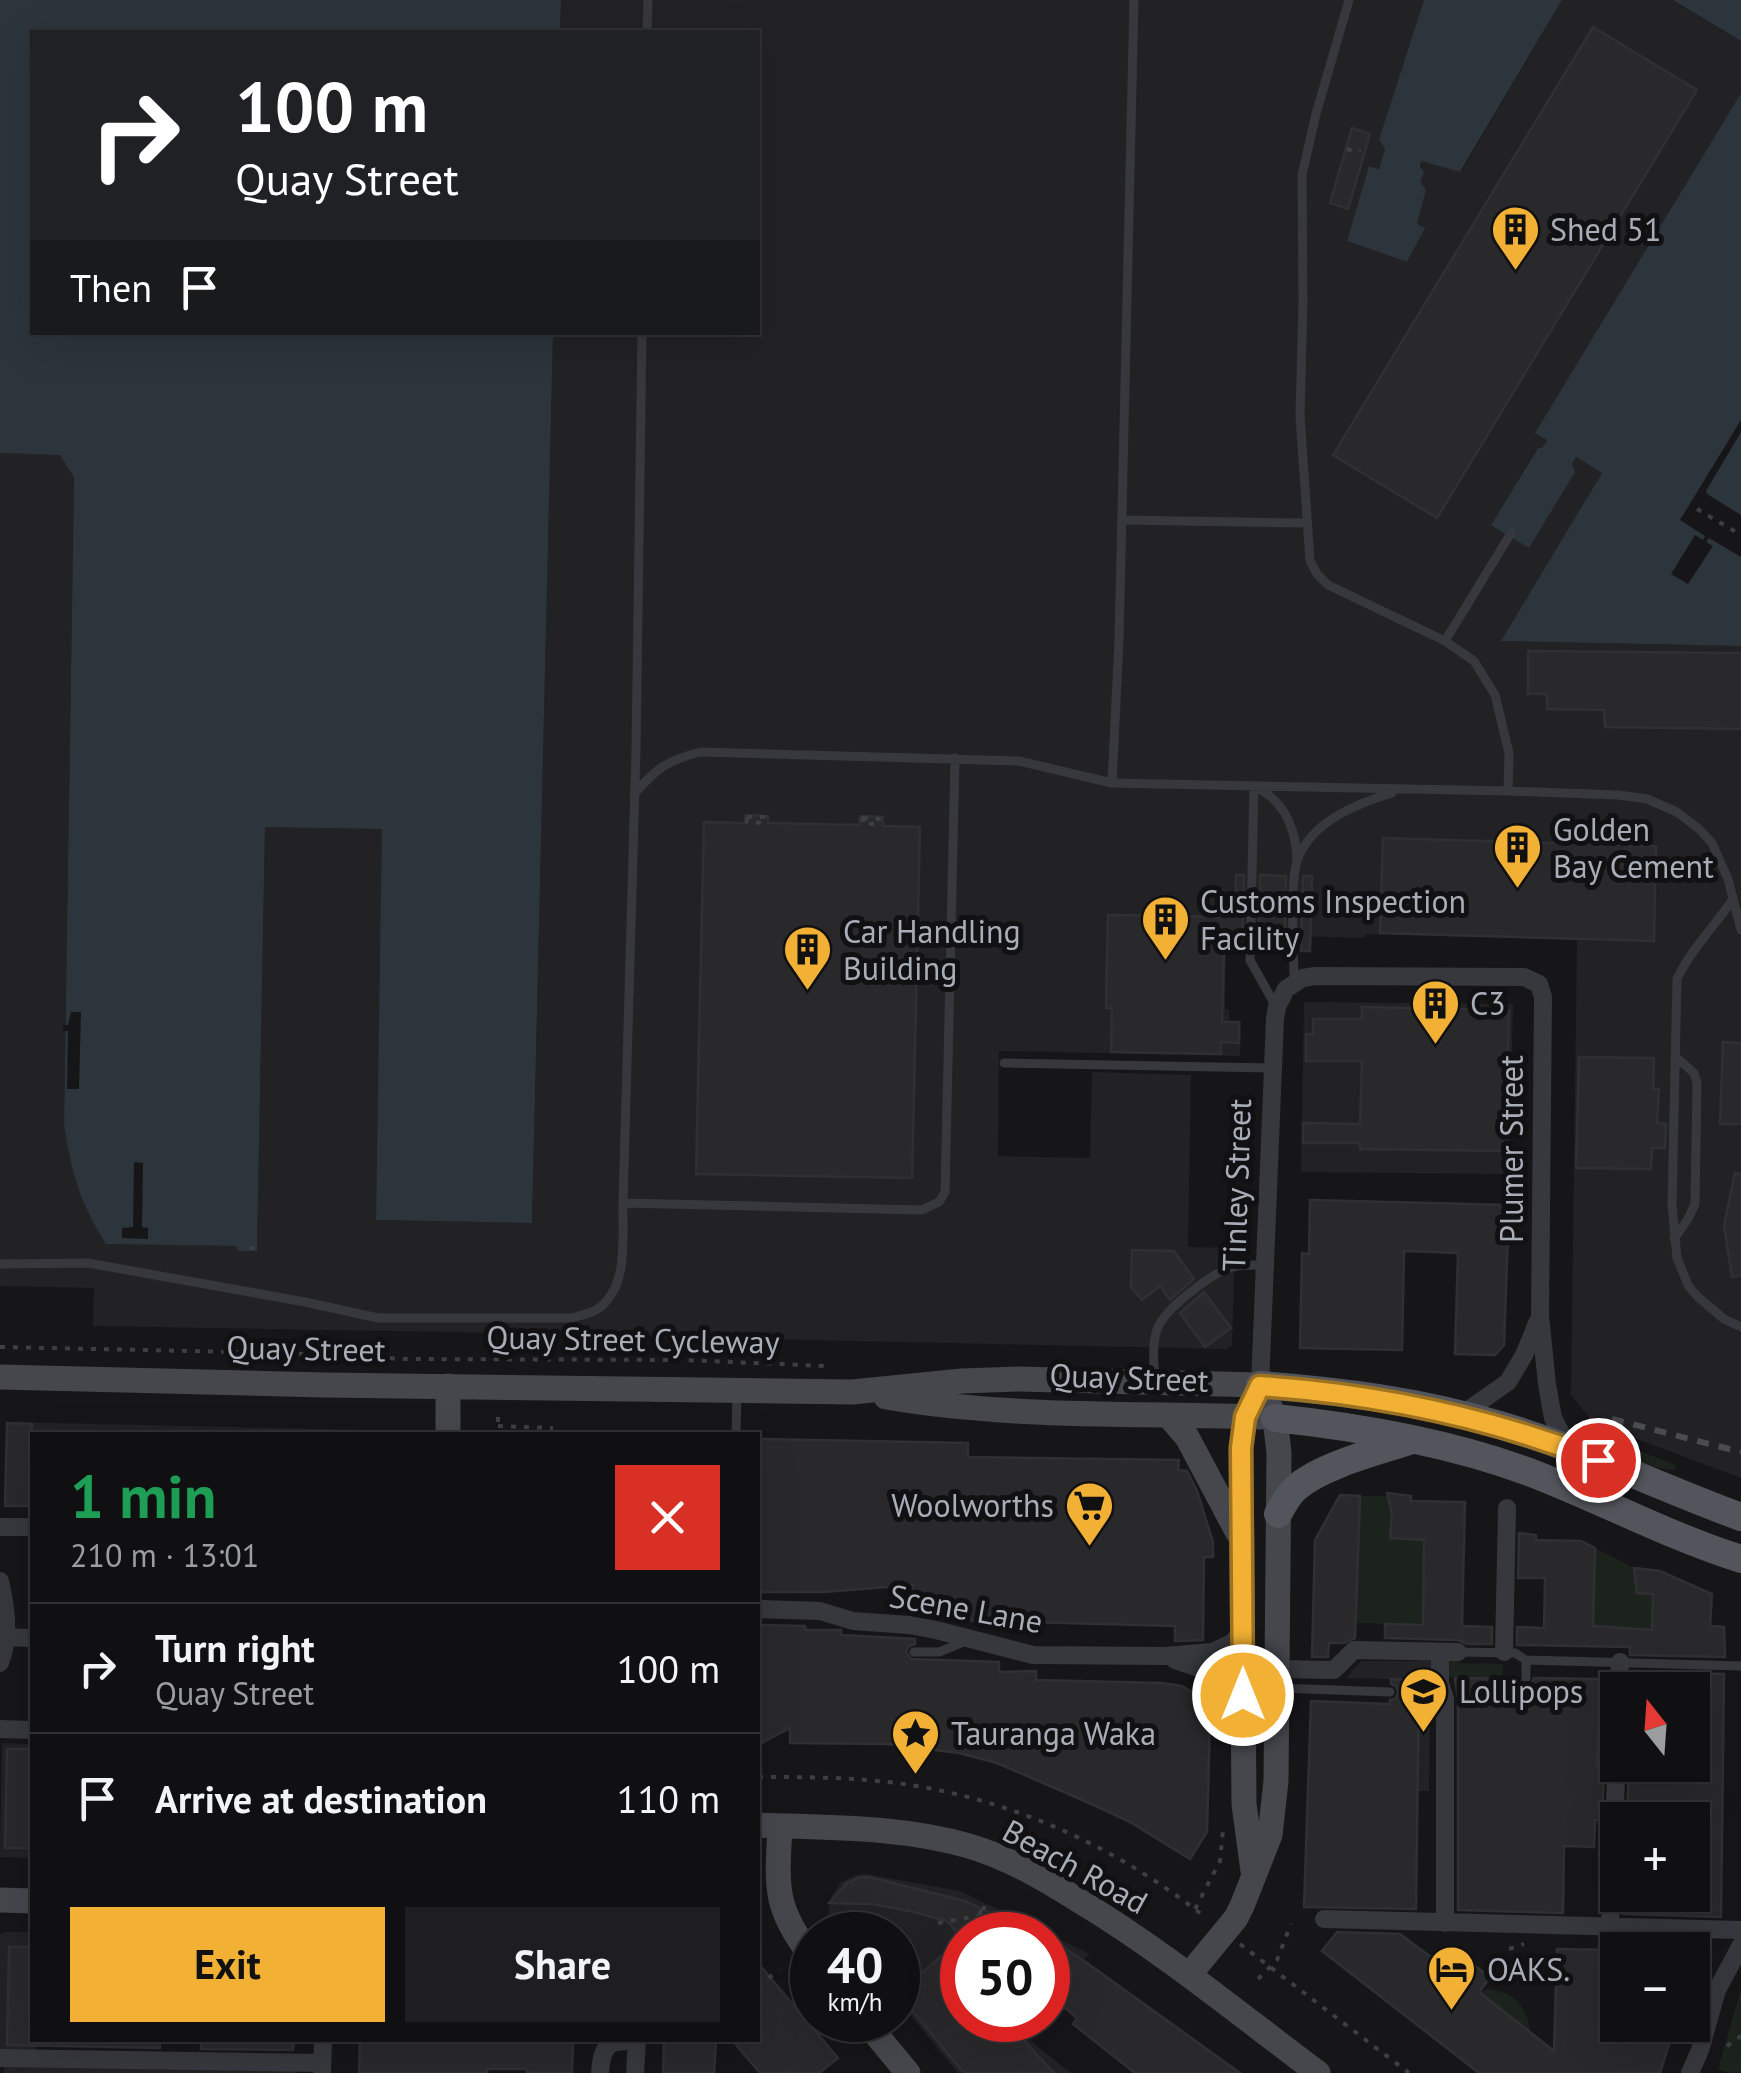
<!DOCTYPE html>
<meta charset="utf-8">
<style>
:root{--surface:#101012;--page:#1e1e20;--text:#f1f3f6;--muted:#9c9d9f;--line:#303032;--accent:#f2b134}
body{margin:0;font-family:"PT Sans",sans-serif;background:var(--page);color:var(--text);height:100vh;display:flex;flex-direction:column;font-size:38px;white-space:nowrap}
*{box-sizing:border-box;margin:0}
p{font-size:32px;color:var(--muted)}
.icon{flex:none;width:55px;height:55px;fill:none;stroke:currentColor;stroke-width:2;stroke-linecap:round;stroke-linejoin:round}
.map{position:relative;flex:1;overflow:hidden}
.sheet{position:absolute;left:30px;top:1432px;width:730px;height:610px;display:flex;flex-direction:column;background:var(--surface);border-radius:0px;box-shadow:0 10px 40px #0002,0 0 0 2px var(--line)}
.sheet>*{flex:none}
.hud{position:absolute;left:30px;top:30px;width:730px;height:305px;border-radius:0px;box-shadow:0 10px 40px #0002,0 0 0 2px var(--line);background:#202124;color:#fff;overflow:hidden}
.needle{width:65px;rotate:343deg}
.fabs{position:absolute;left:1600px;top:1672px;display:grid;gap:20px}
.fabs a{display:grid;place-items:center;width:110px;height:110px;border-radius:0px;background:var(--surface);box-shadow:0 10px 40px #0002,0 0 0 2px var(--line);font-size:50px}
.speed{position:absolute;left:790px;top:1912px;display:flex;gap:20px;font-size:50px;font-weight:700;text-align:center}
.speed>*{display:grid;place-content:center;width:130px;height:130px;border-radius:50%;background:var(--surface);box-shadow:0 10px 40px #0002,0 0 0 2px var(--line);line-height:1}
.speed small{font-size:25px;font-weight:400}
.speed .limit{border:15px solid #d22;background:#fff;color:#111}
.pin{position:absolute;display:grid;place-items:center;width:85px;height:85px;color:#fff;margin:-42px;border:5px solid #fff;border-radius:50%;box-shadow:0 2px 10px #0007}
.me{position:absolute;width:110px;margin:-55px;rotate:0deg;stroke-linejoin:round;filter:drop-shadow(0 0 8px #0008)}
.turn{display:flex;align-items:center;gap:35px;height:210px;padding:0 40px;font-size:45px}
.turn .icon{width:130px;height:130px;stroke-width:2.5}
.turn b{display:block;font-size:70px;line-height:85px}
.then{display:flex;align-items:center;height:95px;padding:0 40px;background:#0003;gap:20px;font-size:38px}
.round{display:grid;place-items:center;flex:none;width:105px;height:105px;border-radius:0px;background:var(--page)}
.headline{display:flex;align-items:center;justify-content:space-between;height:170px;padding:0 40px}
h1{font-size:60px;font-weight:800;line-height:75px;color:#1e9e55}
.cta{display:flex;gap:20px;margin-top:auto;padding:20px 40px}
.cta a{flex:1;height:115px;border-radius:0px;background:var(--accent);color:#111;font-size:40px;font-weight:800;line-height:115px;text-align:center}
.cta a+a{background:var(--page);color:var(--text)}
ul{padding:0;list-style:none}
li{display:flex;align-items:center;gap:30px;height:130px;padding:0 40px;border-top:2px solid var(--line)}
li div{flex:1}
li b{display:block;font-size:38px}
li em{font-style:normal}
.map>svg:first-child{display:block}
.built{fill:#222225}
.green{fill:#1c231d}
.water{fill:#2c353c}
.pier{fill:#161618}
.building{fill:#29292c;stroke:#303034;stroke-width:2.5}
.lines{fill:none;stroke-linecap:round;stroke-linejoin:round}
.path{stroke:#3d3f44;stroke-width:4;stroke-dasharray:5 8;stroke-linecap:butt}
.lane{stroke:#37383d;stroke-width:9}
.street{stroke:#37383d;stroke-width:18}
.secondary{stroke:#45474d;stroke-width:25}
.primary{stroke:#53555c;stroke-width:28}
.rail{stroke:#4a4c52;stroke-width:6;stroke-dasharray:12 10;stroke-linecap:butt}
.path-bridge{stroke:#3d3f44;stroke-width:4;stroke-dasharray:5 8;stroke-linecap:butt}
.route-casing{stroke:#9d7322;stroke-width:25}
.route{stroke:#f2b134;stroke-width:18}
.labels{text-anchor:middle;stroke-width:10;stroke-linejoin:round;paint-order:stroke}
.poi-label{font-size:32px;fill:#a8adb8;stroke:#111113;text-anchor:start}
.street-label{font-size:32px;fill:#a8adb8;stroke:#111113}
</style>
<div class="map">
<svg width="1741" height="2073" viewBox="0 0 1741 2073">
<rect width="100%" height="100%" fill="#161618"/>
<path class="built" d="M561,0H1424L1379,139L1385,149L1379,169L1370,166L1347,241L1407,262L1424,228L1416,225L1426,190L1420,181L1422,160L1461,172L1562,0H1673L1741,41V93L1536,432L1547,439L1542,448L1537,449L1491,525L1572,464L1576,457L1602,473L1503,641L1741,646V1478L1594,1423L1571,1395L1577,940L1365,934L1364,938L1226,934L1225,1009L1229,1010V1020L1241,1021L1240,1056L999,1051L998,1156L1090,1158L1092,1072L1191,1075L1188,1247L1235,1248L1232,1345L1227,1349L628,1336L627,1335L93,1326L94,1288L0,1286V453L60,454L74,477L64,1124L132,1244L237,1246L257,1251L265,826L383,829L376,1220L532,1223L553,333L758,332V32H560Z
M1304,1002L1513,1004L1509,1174L1301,1172Z
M9,1422L413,1431V1435H32V1507H6Z
M1361,1661H1431L1429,1791H1418L1419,1680L1346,1678Z
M2,1743L32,1744V1858L0,1857Z
M866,1874L960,1891L1090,1954L1048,1992V1935H962V2020H1017L1012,2026L1071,2073H958L898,2000V1935H844L828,1915L831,1897L840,1883L856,1875Z
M6,1932H32V2040H36V2052L0,2051V1934Z
M10,2066L295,2069V2073H4V2067Z"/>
<path class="green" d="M1590,1432L1676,1465L1675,1470C1646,1469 1613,1450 1589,1434Z
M1360,1496H1388L1392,1514L1391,1538L1424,1540L1423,1625L1355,1623Z
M1595,1548L1634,1568L1637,1593L1653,1594L1652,1630L1593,1626Z
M1447,1659H1458L1459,1663L1503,1664V1679L1447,1677Z
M1489,1989C1515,1993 1527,2006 1530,2032L1479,1992Z
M1741,1989V2072L1730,2073L1718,2069Z"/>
<path class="water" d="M0,0H561L560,32H32V332L553,333L532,1223L376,1220L382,829L265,827L257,1251H238L236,1246L106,1244C79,1200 72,1175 64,1124L74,477L60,455L0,453Z
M1424,0H1562L1460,172L1422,161L1420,166L1424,173L1420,181L1426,190L1417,224L1425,228L1407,262L1347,241L1369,166L1379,169L1385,149L1379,139Z
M1673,0H1741V41Z
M1741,93V646L1501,641L1602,473L1576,457L1572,464L1575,472L1529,548L1491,525L1538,448H1542L1547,440L1535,433Z"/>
<path class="pier" d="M1741,420V432L1706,491L1707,494L1741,515V557L1709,538L1706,542L1713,546L1688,584L1671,574L1695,535L1703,540L1705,536L1680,520Z
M71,1012H81L79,1089H67L68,1031H63V1025H68Z
M134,1162L143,1163L142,1227L148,1228V1239L122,1238V1228L133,1227Z"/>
<path class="building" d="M1593,27L1697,90L1437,518L1333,455Z
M1352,128L1370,134L1348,209L1330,203Z
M1528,651L1741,653V729L1605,727L1604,710L1547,709V694H1528Z
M745,815L768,816V823L859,825L860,816L883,817V826L920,827L912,1178L696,1174L704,822L745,823Z
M1383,838L1656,846L1654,941L1380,933Z
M1236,875H1244L1242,950H1224L1222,1022H1239V1043L1221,1042V1054L1111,1052L1112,1008H1106L1108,915L1235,917Z
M1260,875L1286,876L1285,951H1258Z
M1303,876H1312L1310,951H1301Z
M1362,1007L1509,1010L1506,1151L1360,1149V1143H1303V1123L1360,1124L1362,1061H1306V1034H1313V1019H1362Z
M1723,1042L1741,1043V1124H1720Z
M1579,1057L1654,1058L1653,1089H1659L1657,1123L1666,1124L1665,1148H1652L1651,1169L1576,1168Z
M1735,1173L1741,1174V1276L1732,1277L1724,1225Z
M1310,1200L1509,1205L1504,1345L1495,1355L1455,1354L1458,1253L1404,1251L1402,1350L1300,1348L1302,1253L1309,1254Z
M1132,1250L1174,1251L1194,1279L1170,1300L1160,1286L1142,1300L1131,1287Z
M1204,1292L1231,1328L1205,1347L1180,1313Z
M7,1423L32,1424V1506H5Z
M758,1439L968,1443V1457L1179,1460L1178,1470L1187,1471L1197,1491L1213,1542V1557H1204L1203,1640L1175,1641V1626L948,1620L912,1613L913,1585L823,1592H758Z
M1387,1493L1411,1496V1501L1465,1502L1462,1626L1492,1627V1644H1467L1458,1640L1385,1638V1624L1423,1625L1424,1540L1390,1538L1392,1514Z
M1340,1495L1360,1496L1355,1638L1344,1643H1329L1328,1657H1312L1315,1540Z
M1519,1533L1536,1535V1540L1581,1541L1595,1548L1593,1626L1652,1630L1653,1594L1637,1593L1634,1568L1660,1571L1712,1594L1710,1626L1724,1627L1725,1657L1630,1655V1647L1517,1645V1627L1544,1628L1545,1578H1518Z
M758,1625L805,1626L806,1630H841V1635L915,1639V1644L909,1646L906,1651L911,1659L999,1662V1672L1036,1671V1680L1162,1683L1182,1686L1203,1699L1207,1707L1210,1720L1207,1832L1190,1859L1130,1822L1096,1806L997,1763L959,1753L887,1744L790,1743V1728L758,1745Z
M1632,1671L1724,1674L1721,1917L1623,1914L1624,1895H1692V1820H1627L1629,1765H1692V1690H1632Z
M1455,1678L1518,1679L1525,1686L1531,1684L1534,1678L1600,1679L1597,1765H1604L1602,1820H1595L1594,1847L1564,1846L1563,1913L1458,1910V1699Z
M1391,1679L1419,1680L1416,1909L1304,1907L1311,1701L1390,1704V1700L1395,1699L1398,1693L1397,1687L1391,1684Z
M7,1749H32V1848H5Z
M860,1877H869L965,1901L1040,1935H959L947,1921L914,1912L873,1904L829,1903L847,1883Z
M1337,1932L1400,1934L1447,1969L1459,1954L1490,1977L1479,1992L1554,2051L1557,1949L1618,1950V2025H1675L1660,2073H1479L1322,1951Z
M962,1938V2020H1005L1054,2073H964L898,1994Z
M1048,1938L1083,1960L1240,2073H1135L1073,2024L1077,2018L1048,1994Z
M9,1947H32V2040H159L160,2048L7,2045Z
M758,1963L838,2058L819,2073H760L732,2040H758Z
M201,2040H294L293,2050L201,2049Z
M360,2040H573L572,2073H527V2069H487V2072L484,2073H359Z
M664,2040H716L714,2073H663Z"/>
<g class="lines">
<path class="path" d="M1347,149L1359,152L1360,150
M1697,509L1741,535
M747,817H764V823L747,822Z
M863,818L879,819V824H863Z
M249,1248H257
M0,1347L286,1353L407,1359L684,1360L825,1366
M498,1426L553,1428
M498,1435V1410
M758,1777C808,1777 859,1777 910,1785C1019,1802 1119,1849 1205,1917
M1195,1909L1220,1861L1223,1830
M981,1910L980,1913L982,1915L985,1914L983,1910L988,1899
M938,1923L978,1916
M1240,1944L1409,2073
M1509,1949L1524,1944
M1258,1979L1277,1960L1291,1924
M758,1986L779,1970
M1727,2046L1741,2036"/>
<path class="lane" d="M1349,0L1316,114L1302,175L1303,301L1300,416L1310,561L1317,574L1328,585L1445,641L1474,661L1495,695L1509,753L1508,791
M647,32L648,0
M642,332L636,750L623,1203L922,1210L939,1202L945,1192L955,758
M1122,520L1306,523
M1445,641L1511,533
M1112,783L1119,640L1134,0
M634,794C657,768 666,761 700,752L1019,761L1112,783L1508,791L1618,795L1647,799L1677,812L1699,829L1712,843L1728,879L1741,930
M1733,899C1715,926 1691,949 1677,979L1672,1205L1677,1258L1689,1287L1698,1297L1724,1319L1741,1327
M1294,983C1294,954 1289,882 1298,858C1313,821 1356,804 1392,793
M1275,1005L1250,960L1254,786C1285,801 1296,828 1297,861
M1004,1063L1271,1068
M1674,1239L1688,1219L1695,1204L1697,1083L1694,1073L1677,1058
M0,1264L88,1263L305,1302L378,1318H572C580,1315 589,1314 596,1310C630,1288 622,1238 623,1203
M1155,1380C1154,1362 1151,1341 1159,1325C1169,1306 1213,1272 1233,1267C1243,1264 1254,1265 1265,1265
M736,1435L737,1392
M914,1652H939L966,1641
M1458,1652L1515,1653L1526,1660
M1526,1678V1660L1741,1666
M1278,1688L1390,1692"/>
<path class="street" d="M1260,1385L1275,1019L1277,1007L1286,989L1303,978L1315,976L1524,977L1539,984L1543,997L1540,1316L1547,1384L1553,1418L1569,1448
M1461,1415L1508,1382L1524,1355L1538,1321
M0,1527H32
M0,1581C6,1606 10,1638 0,1663
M758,1609L820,1611L853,1621L909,1625L936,1630L1033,1655L1165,1656L1213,1652L1232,1643L1243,1630
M0,1637L32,1638
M1440,1652V1683L1445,1699V1923
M1504,1652L1507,1508
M1175,1660L1216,1674L1243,1695
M1276,1669L1334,1670L1354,1650L1458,1652
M1619,1690L1620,1662
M0,1729L32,1730
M1324,1919L1741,1930
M1610,1926L1618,1730
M0,2058L322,2063
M322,2073L323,2040
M600,2073C602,2044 609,2039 637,2042
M635,2073L637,2040
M1690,2073L1700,2050L1717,1990L1741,1945"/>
<path class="secondary" d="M0,1377L325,1385L852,1392L962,1381L1018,1379L1260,1385
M448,1386V1435
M886,1397C1008,1418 1136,1413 1260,1417
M1169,1416L1187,1437L1238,1533
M758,1825C827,1828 901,1826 969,1846C1009,1858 1043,1878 1078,1900C1163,1951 1239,2014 1318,2073
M780,1826C777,1886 773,1907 812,1957
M1253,1871L1244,1804L1241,1448L1245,1417L1260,1385
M0,1900L32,1901
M1189,1975L1236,1918L1242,1906L1270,1835L1276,1781L1279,1453L1275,1418L1260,1385
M864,2020L908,2073"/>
<path class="primary" d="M1260,1385C1340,1391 1419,1401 1496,1424C1580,1448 1659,1487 1741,1517
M1275,1418C1360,1427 1448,1442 1529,1472C1600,1499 1668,1536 1741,1559
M1278,1514C1283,1505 1288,1495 1296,1488C1322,1465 1379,1451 1412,1440"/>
<path class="rail" d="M1612,1419L1741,1452"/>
<path class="path-bridge" d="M978,1916L984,1913L981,1910"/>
</g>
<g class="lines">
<defs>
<path id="route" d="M1243,1695L1241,1448L1245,1417L1260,1386C1377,1394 1489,1417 1598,1460"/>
</defs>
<use href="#route" class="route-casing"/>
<use href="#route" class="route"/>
</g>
<defs>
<symbol id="building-pin" viewBox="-11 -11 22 30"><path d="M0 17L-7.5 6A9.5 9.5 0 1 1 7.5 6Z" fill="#f2b134" stroke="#111113"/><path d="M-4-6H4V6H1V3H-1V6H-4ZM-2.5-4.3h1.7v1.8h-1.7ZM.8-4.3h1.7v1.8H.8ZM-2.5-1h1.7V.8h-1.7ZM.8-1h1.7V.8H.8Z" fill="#111"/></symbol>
<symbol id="supermarket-pin" viewBox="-11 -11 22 30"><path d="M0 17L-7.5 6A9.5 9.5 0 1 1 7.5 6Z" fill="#f2b134" stroke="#111113"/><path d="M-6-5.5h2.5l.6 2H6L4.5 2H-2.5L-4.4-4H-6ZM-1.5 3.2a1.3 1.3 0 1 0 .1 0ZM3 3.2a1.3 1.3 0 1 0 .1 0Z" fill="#111"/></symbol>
<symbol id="school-pin" viewBox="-11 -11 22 30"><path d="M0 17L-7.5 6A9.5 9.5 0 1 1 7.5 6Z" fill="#f2b134" stroke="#111113"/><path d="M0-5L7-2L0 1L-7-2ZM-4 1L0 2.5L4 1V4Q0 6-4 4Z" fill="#111"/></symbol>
<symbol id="sight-pin" viewBox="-11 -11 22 30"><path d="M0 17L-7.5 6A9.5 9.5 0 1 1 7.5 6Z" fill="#f2b134" stroke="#111113"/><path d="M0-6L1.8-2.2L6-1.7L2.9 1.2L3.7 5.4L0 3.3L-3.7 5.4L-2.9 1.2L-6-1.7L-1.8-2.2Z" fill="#111"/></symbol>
<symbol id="hotel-pin" viewBox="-11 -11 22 30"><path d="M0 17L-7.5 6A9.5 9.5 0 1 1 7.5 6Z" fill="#f2b134" stroke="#111113"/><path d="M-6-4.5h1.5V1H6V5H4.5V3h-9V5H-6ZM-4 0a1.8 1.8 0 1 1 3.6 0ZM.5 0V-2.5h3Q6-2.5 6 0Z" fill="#111"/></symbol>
</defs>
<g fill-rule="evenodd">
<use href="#building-pin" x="1488" y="202" width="55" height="75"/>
<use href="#building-pin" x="1490" y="820" width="55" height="75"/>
<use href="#building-pin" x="1138" y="892" width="55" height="75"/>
<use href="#building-pin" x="780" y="922" width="55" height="75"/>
<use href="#building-pin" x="1408" y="976" width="55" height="75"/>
<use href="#supermarket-pin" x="1062" y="1478" width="55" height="75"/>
<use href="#school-pin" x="1396" y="1664" width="55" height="75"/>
<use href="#sight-pin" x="888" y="1706" width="55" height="75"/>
<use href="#hotel-pin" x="1424" y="1942" width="55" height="75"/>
</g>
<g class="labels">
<g class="poi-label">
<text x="1550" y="241">Shed 51</text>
<text x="1553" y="841">Golden<tspan x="1553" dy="37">Bay Cement</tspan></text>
<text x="1200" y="913">Customs Inspection<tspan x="1200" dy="37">Facility</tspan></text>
<text x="843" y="943">Car Handling<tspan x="843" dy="37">Building</tspan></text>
<text x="1470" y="1015">C3</text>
<text x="1054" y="1517" text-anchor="end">Woolworths</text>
<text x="1459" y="1703">Lollipops</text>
<text x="951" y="1745">Tauranga Waka</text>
<text x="1487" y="1981">OAKS.</text>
</g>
<g class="street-label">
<text transform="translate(1512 1149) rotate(-90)" y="11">Plumer Street</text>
<text transform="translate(1237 1185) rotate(-88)" y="11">Tinley Street</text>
<text transform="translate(633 1340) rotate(1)" y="11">Quay Street Cycleway</text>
<text transform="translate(306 1349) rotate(1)" y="11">Quay Street</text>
<text transform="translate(1129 1378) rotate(2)" y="11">Quay Street</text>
<text transform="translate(966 1609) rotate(10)" y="11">Scene Lane</text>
<text transform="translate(1075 1867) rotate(29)" y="11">Beach Road</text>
</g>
</g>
</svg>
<div class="fabs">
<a><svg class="needle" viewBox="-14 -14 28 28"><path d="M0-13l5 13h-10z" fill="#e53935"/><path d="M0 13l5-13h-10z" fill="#9c9d9f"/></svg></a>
<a>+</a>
<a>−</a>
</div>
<div class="speed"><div>40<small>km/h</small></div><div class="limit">50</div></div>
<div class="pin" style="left:1598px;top:1460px;background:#d93025"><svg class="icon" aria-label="arrive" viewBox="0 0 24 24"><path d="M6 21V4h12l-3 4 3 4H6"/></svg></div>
<svg class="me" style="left:1243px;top:1695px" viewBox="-20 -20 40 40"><circle r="17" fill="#f2b134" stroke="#fff" stroke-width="3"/><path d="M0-11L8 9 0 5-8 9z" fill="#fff"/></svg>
<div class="hud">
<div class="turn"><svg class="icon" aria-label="right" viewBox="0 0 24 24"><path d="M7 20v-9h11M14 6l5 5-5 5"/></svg><div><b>100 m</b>Quay Street</div></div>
<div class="then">Then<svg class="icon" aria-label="arrive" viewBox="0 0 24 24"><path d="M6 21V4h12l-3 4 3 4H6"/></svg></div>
</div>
<section class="sheet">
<div class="headline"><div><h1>1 min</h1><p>210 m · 13:01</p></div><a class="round" style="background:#d93025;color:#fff"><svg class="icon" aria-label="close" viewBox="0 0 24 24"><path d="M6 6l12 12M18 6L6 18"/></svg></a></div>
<ul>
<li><svg class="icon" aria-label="right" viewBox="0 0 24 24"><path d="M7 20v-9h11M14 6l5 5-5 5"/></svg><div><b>Turn right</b><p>Quay Street</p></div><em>100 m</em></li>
<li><svg class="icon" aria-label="arrive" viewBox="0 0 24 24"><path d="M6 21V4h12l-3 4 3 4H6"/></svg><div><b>Arrive at destination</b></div><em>110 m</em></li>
</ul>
<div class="cta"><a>Exit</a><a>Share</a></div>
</section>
</div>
